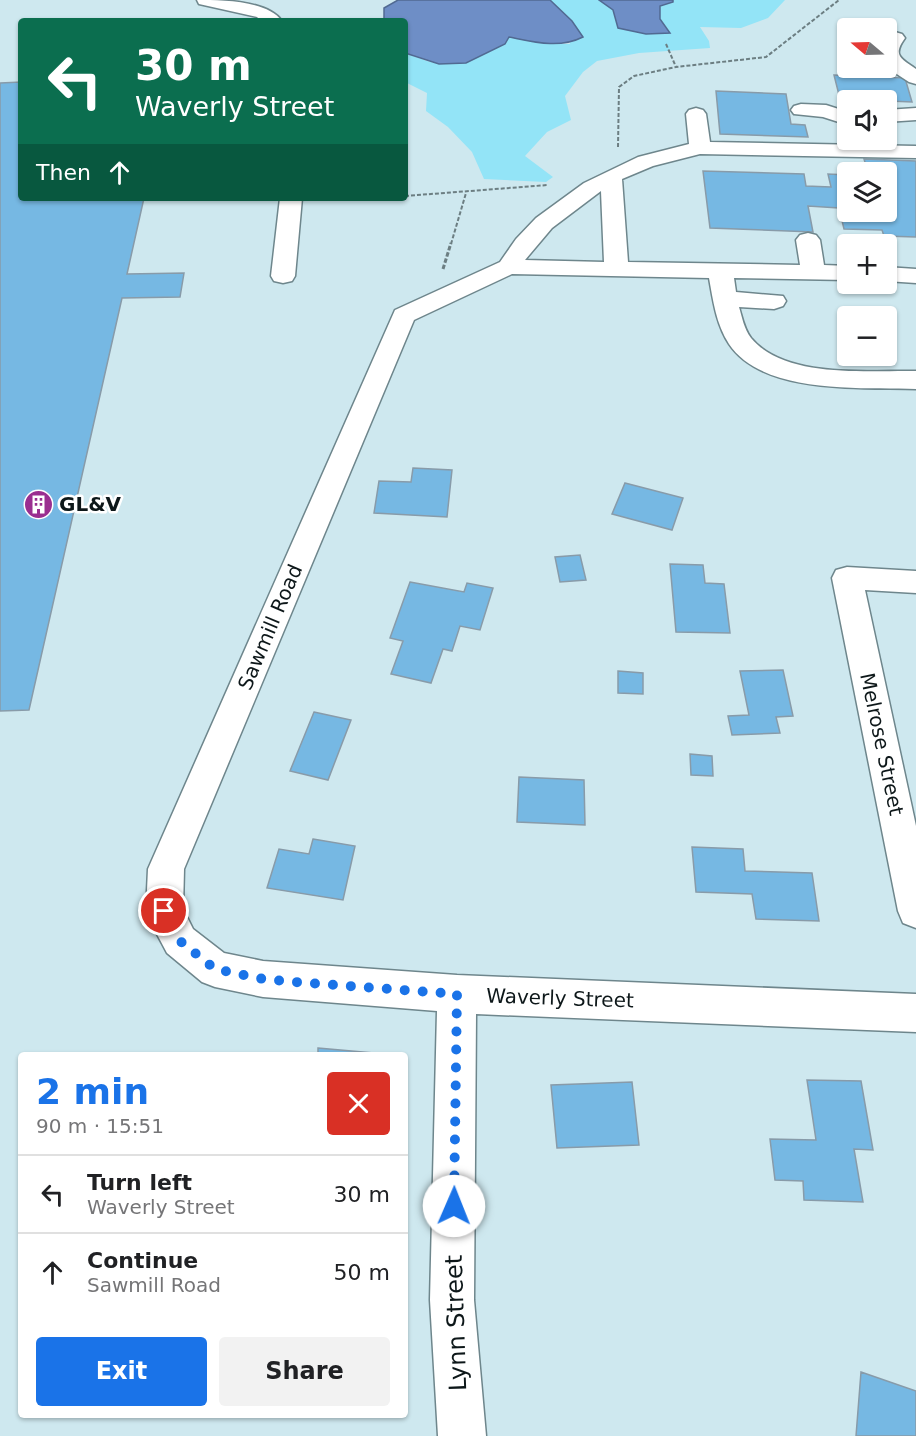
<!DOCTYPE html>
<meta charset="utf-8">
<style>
:root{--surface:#fff;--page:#f2f2f2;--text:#202124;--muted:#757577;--line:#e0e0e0;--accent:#1a73e8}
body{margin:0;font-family:"DejaVu Sans",sans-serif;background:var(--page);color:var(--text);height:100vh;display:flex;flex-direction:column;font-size:22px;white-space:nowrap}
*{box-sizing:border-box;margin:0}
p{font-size:20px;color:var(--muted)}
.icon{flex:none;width:33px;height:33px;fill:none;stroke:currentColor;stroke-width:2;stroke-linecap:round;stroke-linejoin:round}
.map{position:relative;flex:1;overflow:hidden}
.sheet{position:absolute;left:18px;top:1052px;width:390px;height:366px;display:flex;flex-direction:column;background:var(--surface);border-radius:6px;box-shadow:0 2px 4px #0004}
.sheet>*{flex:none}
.guide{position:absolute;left:18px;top:18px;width:390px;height:183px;border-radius:6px;box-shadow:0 2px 4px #0004;background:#0b6e4f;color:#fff;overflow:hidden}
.needle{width:39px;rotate:289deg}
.buttons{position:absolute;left:837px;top:18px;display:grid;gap:12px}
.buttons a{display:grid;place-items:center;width:60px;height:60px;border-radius:6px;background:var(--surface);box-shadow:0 2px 4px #0004;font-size:30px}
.pin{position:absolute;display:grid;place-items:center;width:51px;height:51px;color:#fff;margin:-26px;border:3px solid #fff;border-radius:50%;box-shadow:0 2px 6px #0007}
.me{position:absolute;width:66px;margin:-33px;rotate:1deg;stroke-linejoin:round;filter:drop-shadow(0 0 4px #0008)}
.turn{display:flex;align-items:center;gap:21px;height:126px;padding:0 18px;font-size:27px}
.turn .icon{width:78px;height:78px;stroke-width:2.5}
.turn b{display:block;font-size:42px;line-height:51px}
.then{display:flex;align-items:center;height:57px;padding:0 18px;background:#0003;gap:12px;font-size:22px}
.round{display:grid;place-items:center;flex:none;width:63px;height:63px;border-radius:6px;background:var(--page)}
.overview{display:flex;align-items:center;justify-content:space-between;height:102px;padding:0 18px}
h1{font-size:36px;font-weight:700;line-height:45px;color:var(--accent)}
.button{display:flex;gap:12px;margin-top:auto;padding:12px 18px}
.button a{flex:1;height:69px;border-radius:6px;background:var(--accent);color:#fff;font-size:24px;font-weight:700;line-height:69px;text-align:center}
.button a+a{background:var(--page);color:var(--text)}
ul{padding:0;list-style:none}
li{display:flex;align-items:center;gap:18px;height:78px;padding:0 18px;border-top:2px solid var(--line)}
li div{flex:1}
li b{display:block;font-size:22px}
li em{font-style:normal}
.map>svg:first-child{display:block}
.green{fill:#93e4f7}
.water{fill:#6e8ec6;stroke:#516a92;stroke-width:1.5}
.building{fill:#76b8e3;stroke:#889ba9;stroke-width:1.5}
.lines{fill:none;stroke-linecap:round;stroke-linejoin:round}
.minor-casing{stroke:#6e868c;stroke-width:3}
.path-far1{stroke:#6c7e82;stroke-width:2;stroke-dasharray:4 2;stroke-linecap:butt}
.path{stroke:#6c7e82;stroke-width:3;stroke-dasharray:4.5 2;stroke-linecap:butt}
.minor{fill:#fff;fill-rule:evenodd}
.route{stroke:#1a73e8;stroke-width:10;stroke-dasharray:0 18}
.labels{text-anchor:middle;stroke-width:5;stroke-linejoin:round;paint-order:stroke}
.poi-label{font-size:20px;font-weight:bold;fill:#0d1719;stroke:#fff;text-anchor:start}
.street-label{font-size:20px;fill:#0d1719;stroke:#fff}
.near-street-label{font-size:24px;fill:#0d1719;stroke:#fff}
</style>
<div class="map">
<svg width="916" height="1436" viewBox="0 0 916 1436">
<rect width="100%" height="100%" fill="#cee8ef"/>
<path class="green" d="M550,0H599L613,10L670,32L660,19V5L673,2V0H785L768,18L741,28L700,27L709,41L710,48L639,53L597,61L583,72L565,96L571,120L547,132L525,156L553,177L546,182L484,179L472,152L448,127L426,111L427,93L405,82V53C415,56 430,64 441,63C459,62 500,52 509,37L548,44H570L572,21Z"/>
<path class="water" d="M398,0H550L572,21L583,37C559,49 534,42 509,37L505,44L466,63L439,64L405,53V21H384V8Z
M599,0H673V2L660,6V19L670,33L646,34L618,28L613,10Z"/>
<path class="building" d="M834,75L905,78L912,102L840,99Z
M21,82V198H144L127,274L184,273L180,297L122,298L29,710L0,711V83Z
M716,91L786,94L791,124L805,125L808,137L720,134Z
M864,159L916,161V237L884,236L882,230L844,229L839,208L808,206L813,232L710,228L703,171L804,174L806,186L831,187L828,174L848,175V212H886V172H868Z
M413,468L452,470L447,517L374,513L379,481L411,482Z
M625,483L683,498L672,530L612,514Z
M580,555L586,580L560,582L555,557Z
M670,564L703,565L705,583L724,584L730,633L676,632Z
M410,582L464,592L467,583L493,588L480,630L460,626L452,651L443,649L431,683L391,674L403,641L390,638Z
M783,670L793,716L776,717L780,733L732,735L728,716L749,715L740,671Z
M618,671L643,673V694L618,693Z
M314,712L351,720L328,780L290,771Z
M690,754L712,756L713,776L691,775Z
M519,777L584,780L585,825L517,822Z
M313,839L355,846L343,900L267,888L279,849L309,854Z
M692,847L743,849L745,871L812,873L819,921L756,919L752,894L696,892Z
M318,1048L374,1053L318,1054Z
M807,1080L861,1081L873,1150L854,1149L863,1202L804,1200L803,1181L775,1180L770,1139L816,1140Z
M632,1082L639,1145L557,1148L551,1085Z
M861,1372L916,1391V1436H856Z"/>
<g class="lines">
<defs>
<path id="minor" d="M197,0C221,0 267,0 282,21H261L257,17L199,4Z
M895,32L902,34L905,38C892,56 901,58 916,69V84L909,82L886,67V36Z
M801,104L826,105L848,112V125L823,117L794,114L791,110L794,106Z
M696,108L703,110L706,114L710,142L916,146V158L700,154L653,166L622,179L628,262L800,265L796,240L800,235L808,233L816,235L820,240L824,265L848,266V280L734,278L736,292L783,296L786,301L783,306L774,309L739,307C742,317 744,329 751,338C785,379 868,370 916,371V389C862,387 763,395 729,344C716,324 713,300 709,278L512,274L414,320L184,869L183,909L193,929L224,953L263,961L457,975L916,994V1032L476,1014L474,1300L486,1436H438L430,1300L437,1011L263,997L215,987L202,982L167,953L151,923L146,911L148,869L395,310L500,262L516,239L536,218L584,183L638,157L689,144L686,114L689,110ZM601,191L604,262L525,260L552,228Z
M916,108V120L886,122V110Z
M280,198H302L295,276L292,281L283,283L274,281L271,276Z
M886,267L916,269V283L886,281Z
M847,567L916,571V593L865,590L916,826V928L903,923L898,911L832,578L836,570Z"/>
</defs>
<use href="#minor" class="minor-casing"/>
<path class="path-far1" d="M666,44L676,67
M618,147L619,87L634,76L676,67L766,57L839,0
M405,196L548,185
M451,244L466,193"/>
<path class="path" d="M443,269L451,243"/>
<use href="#minor" class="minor"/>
</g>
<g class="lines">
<path class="route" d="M164,911L180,941L215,969L263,979L295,982L457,994L454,1206"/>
</g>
<defs>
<symbol id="building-disc" viewBox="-11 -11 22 22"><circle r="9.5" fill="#9a2e90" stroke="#fff"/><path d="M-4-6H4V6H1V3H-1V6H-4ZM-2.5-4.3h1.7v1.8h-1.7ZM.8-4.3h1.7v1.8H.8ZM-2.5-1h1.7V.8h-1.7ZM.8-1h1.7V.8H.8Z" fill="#fff"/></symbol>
</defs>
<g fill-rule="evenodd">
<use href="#building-disc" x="22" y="488" width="33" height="33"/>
</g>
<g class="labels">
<g class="poi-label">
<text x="59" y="511">GL&amp;V</text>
</g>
<g class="street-label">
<text transform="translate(270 627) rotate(-67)" y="7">Sawmill Road</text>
<text transform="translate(882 744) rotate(78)" y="7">Melrose Street</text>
<text transform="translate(560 998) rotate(2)" y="7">Waverly Street</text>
</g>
<g class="near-street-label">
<text transform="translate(456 1323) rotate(-92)" y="8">Lynn Street</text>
</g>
</g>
</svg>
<div class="buttons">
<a><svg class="needle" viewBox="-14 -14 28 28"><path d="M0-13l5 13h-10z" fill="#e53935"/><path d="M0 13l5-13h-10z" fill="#757577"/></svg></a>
<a><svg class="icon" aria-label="sound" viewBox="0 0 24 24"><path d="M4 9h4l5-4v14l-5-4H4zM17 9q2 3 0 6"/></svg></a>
<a><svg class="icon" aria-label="layers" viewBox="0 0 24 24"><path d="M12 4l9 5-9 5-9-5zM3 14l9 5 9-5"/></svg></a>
<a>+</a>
<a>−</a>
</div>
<div class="pin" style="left:164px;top:911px;background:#d93025"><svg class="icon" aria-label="arrive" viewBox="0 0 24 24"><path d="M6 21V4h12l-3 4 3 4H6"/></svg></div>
<svg class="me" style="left:454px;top:1206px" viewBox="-20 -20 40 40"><circle r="19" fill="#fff"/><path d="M0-13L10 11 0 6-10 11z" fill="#1a73e8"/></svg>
<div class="guide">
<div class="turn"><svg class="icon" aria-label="left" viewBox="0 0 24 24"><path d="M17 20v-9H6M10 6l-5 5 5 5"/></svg><div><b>30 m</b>Waverly Street</div></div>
<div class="then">Then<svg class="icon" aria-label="ahead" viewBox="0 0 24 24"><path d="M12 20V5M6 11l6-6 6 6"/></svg></div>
</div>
<section class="sheet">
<div class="overview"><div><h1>2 min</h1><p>90 m · 15:51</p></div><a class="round" style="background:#d93025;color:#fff"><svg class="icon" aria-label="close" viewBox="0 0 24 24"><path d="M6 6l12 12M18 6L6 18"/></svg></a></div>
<ul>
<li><svg class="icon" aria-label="left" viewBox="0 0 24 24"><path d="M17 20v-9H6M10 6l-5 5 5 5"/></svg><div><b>Turn left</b><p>Waverly Street</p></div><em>30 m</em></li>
<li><svg class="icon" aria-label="ahead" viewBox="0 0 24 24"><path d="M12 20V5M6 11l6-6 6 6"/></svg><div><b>Continue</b><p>Sawmill Road</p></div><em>50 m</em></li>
</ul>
<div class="button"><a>Exit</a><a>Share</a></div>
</section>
</div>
